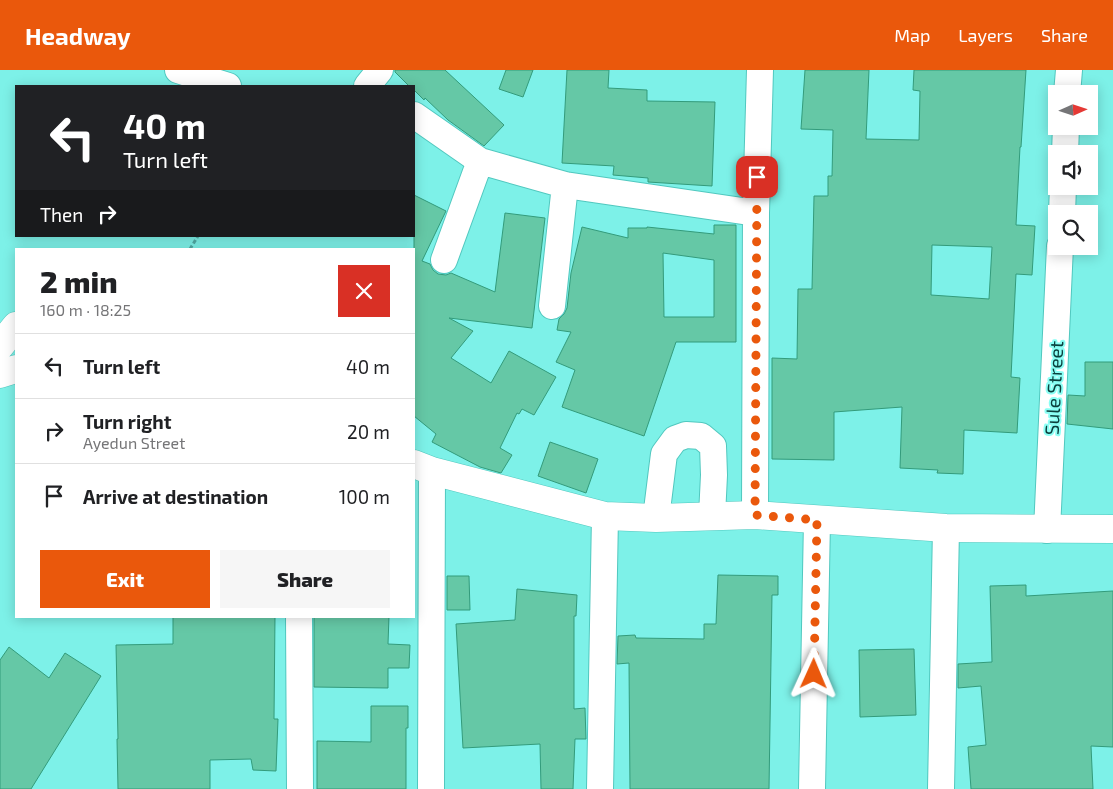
<!DOCTYPE html>
<meta charset="utf-8">
<style>
:root{--surface:#fff;--page:#f6f6f6;--text:#202124;--muted:#757577;--line:#e0e0e0;--accent:#ea580c}
body{margin:0;font-family:"Exo 2",sans-serif;background:var(--page);color:var(--text);height:100vh;display:flex;flex-direction:column;font-size:19px;white-space:nowrap}
*{box-sizing:border-box;margin:0}
p{font-size:16px;color:var(--muted)}
.icon{flex:none;width:28px;height:28px;fill:none;stroke:currentColor;stroke-width:2;stroke-linecap:round;stroke-linejoin:round}
.map{position:relative;flex:1;overflow:hidden}
.panel{position:absolute;left:15px;top:178px;width:400px;height:370px;display:flex;flex-direction:column;background:var(--surface);border-radius:0px;box-shadow:0 2px 12px #0003}
.panel>*{flex:none}
.top-card{position:absolute;left:15px;top:15px;width:400px;height:152px;border-radius:0px;box-shadow:0 2px 12px #0003;background:#202124;color:#fff;overflow:hidden}
.needle{width:32px;rotate:87deg}
.controls{position:absolute;left:1048px;top:15px;display:grid;gap:10px}
.controls a{display:grid;place-items:center;width:50px;height:50px;border-radius:0px;background:var(--surface);box-shadow:0 2px 12px #0003;font-size:25px}
.pin{position:absolute;display:grid;place-items:center;width:42px;height:42px;color:#fff;margin:-21px;border-radius:10px;box-shadow:0 2px 8px #0006}
.me{position:absolute;width:55px;margin:-28px;rotate:1deg;stroke-linejoin:round;filter:drop-shadow(0 0 4px #0008)}
.turn{display:flex;align-items:center;gap:18px;height:105px;padding:0 25px;font-size:22px}
.turn .icon{width:65px;height:65px;stroke-width:2.5}
.turn b{display:block;font-size:35px;line-height:42px}
.then{display:flex;align-items:center;height:48px;padding:0 25px;background:#0003;gap:10px;font-size:19px}
.round{display:grid;place-items:center;flex:none;width:52px;height:52px;border-radius:0px;background:var(--page)}
.summary{display:flex;align-items:center;justify-content:space-between;height:85px;padding:0 25px}
h1{font-size:30px;font-weight:800;line-height:38px}
.action{display:flex;gap:10px;margin-top:auto;padding:10px 25px}
.action a{flex:1;height:58px;border-radius:0px;background:var(--accent);color:#fff;font-size:20px;font-weight:800;line-height:58px;text-align:center}
.action a+a{background:var(--page);color:var(--text)}
ul{padding:0;list-style:none}
li{display:flex;align-items:center;gap:15px;height:65px;padding:0 25px;border-top:1px solid var(--line)}
li div{flex:1}
li b{display:block;font-size:19px}
li em{font-style:normal}
header{display:flex;align-items:center;gap:30px;box-sizing:border-box;height:70px;padding:0 25px;background:var(--accent);color:#fff}
header strong{font-size:24px}
nav{display:flex;gap:28px;margin-inline-start:auto;font-size:18px}
.map>svg:first-child{display:block}
.building{fill:#65c8a6;stroke:#339b7b;fill-rule:evenodd}
.lines{fill:none;stroke-linecap:round;stroke-linejoin:round}
.minor-casing{stroke:#51c8bf;stroke-width:28}
.major-casing{stroke:#51c8bf;stroke-width:29}
.path{stroke:#50aba4;stroke-width:3;stroke-dasharray:4 2.5;stroke-linecap:butt}
.minor{stroke:#fff;stroke-width:26}
.major{stroke:#fff;stroke-width:28}
.route{stroke:#ea580c;stroke-width:9;stroke-dasharray:0 16.2}
.labels{text-anchor:middle;stroke-width:4;stroke-linejoin:round;paint-order:stroke}
.street-label{font-size:19px;fill:#0a3f3c;stroke:#8bfff5}
</style>
<header>
<strong>Headway</strong>
<nav><a>Map</a><a>Layers</a><a>Share</a></nav>
</header>
<div class="map">
<svg width="1113" height="719" viewBox="0 0 1113 719">
<rect width="100%" height="100%" fill="#7df1e8"/>
<path class="building" d="M395,0H445L504,55L484,76L448,50L425,28L424,30L414,20V16H409L395,2Z
M506,0H533L523,27L499,19Z
M567,0H609L608,18L647,20V31L715,32L712,116L648,112V108L613,105L614,96L562,93Z
M805,0H869L866,69L919,70L920,21L913,20L914,0H1026L1021,77H1020L1016,155L1035,156L1032,205L1016,204L1011,307L1020,308L1017,363L964,360L963,404L937,403L938,400L900,398L902,337L834,342V390L772,389V288L797,289L798,219H812L814,126H828V106H832L833,60L801,59ZM932,175L992,177L989,229L931,225Z
M414,125L446,141L422,191L430,194L433,200L438,204L446,205L451,203L495,222L505,143L545,148L532,258L449,248L473,261L451,288L491,313L509,281L556,307L534,345L522,339L519,344L517,343L500,378L512,385L501,403L480,397L432,372L436,364L414,346Z
M714,155H736V272H676L644,366L562,337L575,300L556,292L571,262L557,260L559,249L564,244L567,238L571,203L582,157L628,168V158H647V157L714,164ZM663,183L714,190V247H664Z
M1085,292H1113V359L1067,354L1068,325L1085,326Z
M550,372L598,389L586,423L538,406Z
M718,505L778,506V525H772L769,719H630L629,593L617,594L618,566L635,565L636,568L704,569V554H716Z
M447,506H469L470,540H447Z
M1026,515V526L1113,521V677L1091,676L1093,719H971L968,677L986,675L981,616L958,618V594L992,592L990,516Z
M517,519L577,525L576,546H574V639L585,638L586,669H575L573,719H541L540,674L463,678L456,554L515,550Z
M173,546H275L274,649H278L276,701L253,700L251,689L210,690V719H118L117,669H118L116,575L173,574Z
M314,546H389L388,574L410,575L409,598H388V618L314,617Z
M9,577L49,608L65,583L101,606L31,719H0V590Z
M914,579L916,645L860,647L859,580Z
M371,636H408V658H406V719H317V671L371,672Z"/>
<g class="lines">
<defs>
<path id="minor" d="M178,0L228,16
M367,16L380,0
M1067,24L1069,0
M414,45L480,91L565,115L756,143
M1065,84L1066,56
M1062,144L1063,116
M444,190L480,91
M552,236L565,115
M755,445L756,143L760,0
M656,448L664,384L675,369L686,365L701,366L713,376L714,405L712,446
M1047,460L1060,176
M299,546L300,719
M431,719L432,401
M600,719L605,446
M812,719L817,450
M941,719L946,458"/>
<path id="major" d="M0,276L16,256
M0,304L16,299
M414,394L432,401L605,446L656,448L755,445L946,458L1113,459"/>
</defs>
<use href="#minor" class="minor-casing"/>
<use href="#major" class="major-casing"/>
<path class="path" d="M190,179L198,166"/>
<use href="#minor" class="minor"/>
<use href="#major" class="major"/>
</g>
<g class="lines">
<path class="route" d="M757,107L755,445L817,450L814,604"/>
</g>
<g class="labels">
<g class="street-label">
<text transform="translate(1054 318) rotate(-87)" y="7">Sule Street</text>
</g>
</g>
</svg>
<div class="controls">
<a><svg class="needle" viewBox="-14 -14 28 28"><path d="M0-13l5 13h-10z" fill="#e53935"/><path d="M0 13l5-13h-10z" fill="#757577"/></svg></a>
<a><svg class="icon" aria-label="sound" viewBox="0 0 24 24"><path d="M4 9h4l5-4v14l-5-4H4zM17 9q2 3 0 6"/></svg></a>
<a><svg class="icon" aria-label="search" viewBox="0 0 24 24"><circle cx="10" cy="10" r="6"/><path d="M15 15l6 6"/></svg></a>
</div>
<div class="pin" style="left:757px;top:107px;background:#d93025"><svg class="icon" aria-label="arrive" viewBox="0 0 24 24"><path d="M6 21V4h12l-3 4 3 4H6"/></svg></div>
<svg class="me" style="left:814px;top:604px" viewBox="-20 -20 40 40"><path d="M0-17L14 15 0 8-14 15z" fill="#ea580c" stroke="#fff" stroke-width="4"/></svg>
<div class="top-card">
<div class="turn"><svg class="icon" aria-label="left" viewBox="0 0 24 24"><path d="M17 20v-9H6M10 6l-5 5 5 5"/></svg><div><b>40 m</b>Turn left</div></div>
<div class="then">Then<svg class="icon" aria-label="right" viewBox="0 0 24 24"><path d="M7 20v-9h11M14 6l5 5-5 5"/></svg></div>
</div>
<section class="panel">
<div class="summary"><div><h1>2 min</h1><p>160 m · 18:25</p></div><a class="round" style="background:#d93025;color:#fff"><svg class="icon" aria-label="close" viewBox="0 0 24 24"><path d="M6 6l12 12M18 6L6 18"/></svg></a></div>
<ul>
<li><svg class="icon" aria-label="left" viewBox="0 0 24 24"><path d="M17 20v-9H6M10 6l-5 5 5 5"/></svg><div><b>Turn left</b></div><em>40 m</em></li>
<li><svg class="icon" aria-label="right" viewBox="0 0 24 24"><path d="M7 20v-9h11M14 6l5 5-5 5"/></svg><div><b>Turn right</b><p>Ayedun Street</p></div><em>20 m</em></li>
<li><svg class="icon" aria-label="arrive" viewBox="0 0 24 24"><path d="M6 21V4h12l-3 4 3 4H6"/></svg><div><b>Arrive at destination</b></div><em>100 m</em></li>
</ul>
<div class="action"><a>Exit</a><a>Share</a></div>
</section>
</div>
